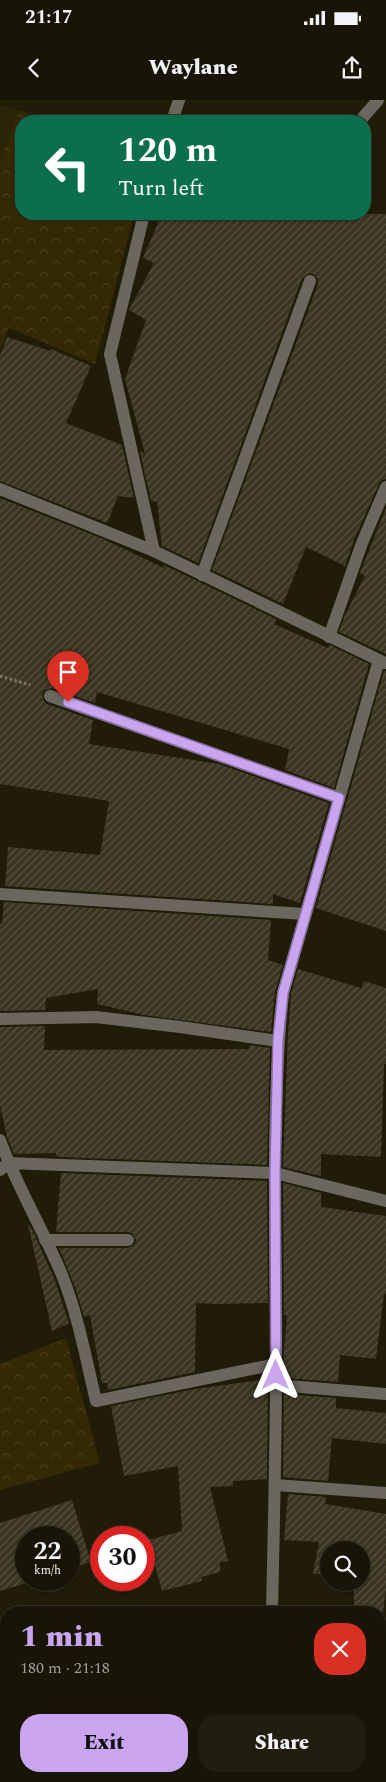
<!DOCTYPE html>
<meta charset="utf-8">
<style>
:root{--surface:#181506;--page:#211e10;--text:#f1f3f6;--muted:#9f9f9b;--line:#363428;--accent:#c8a5ee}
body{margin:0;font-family:Spectral,serif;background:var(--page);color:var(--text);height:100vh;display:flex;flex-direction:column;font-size:19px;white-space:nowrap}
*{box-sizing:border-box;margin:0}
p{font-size:16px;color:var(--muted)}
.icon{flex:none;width:28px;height:28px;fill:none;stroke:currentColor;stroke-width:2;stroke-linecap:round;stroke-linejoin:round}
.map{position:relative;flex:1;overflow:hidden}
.side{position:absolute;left:0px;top:1506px;width:386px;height:176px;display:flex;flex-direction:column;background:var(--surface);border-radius:20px 20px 0 0;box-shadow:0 1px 4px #0004,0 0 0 1px var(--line)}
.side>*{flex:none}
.guide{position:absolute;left:15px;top:15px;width:356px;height:105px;border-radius:20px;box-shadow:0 1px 4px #0004,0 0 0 1px var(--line);background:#0b6e4f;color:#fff;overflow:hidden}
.controls{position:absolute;left:320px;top:1441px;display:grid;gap:10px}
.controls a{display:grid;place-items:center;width:50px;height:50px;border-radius:50%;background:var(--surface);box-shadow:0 1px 4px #0004,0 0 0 1px var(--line);font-size:25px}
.speed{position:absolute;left:15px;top:1426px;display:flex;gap:10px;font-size:25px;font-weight:700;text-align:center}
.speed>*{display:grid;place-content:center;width:65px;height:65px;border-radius:50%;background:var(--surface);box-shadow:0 1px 4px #0004,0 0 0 1px var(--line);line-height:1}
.speed small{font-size:12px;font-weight:400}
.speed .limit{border:8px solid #d22;background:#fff;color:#111}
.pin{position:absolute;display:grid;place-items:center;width:42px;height:42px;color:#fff;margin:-51px -21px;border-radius:50% 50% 50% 0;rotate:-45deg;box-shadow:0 0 5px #0007}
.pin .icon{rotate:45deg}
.me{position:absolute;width:55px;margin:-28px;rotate:0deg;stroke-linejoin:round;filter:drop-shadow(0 0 4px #0008)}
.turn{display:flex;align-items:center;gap:18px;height:105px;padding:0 20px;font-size:22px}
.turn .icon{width:65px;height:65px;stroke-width:2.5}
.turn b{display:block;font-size:35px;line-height:42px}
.round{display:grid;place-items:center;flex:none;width:52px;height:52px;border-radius:20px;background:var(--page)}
.overview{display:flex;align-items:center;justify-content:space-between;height:85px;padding:0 20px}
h1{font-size:30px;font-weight:800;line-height:38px;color:var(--accent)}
.action{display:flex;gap:10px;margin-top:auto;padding:10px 20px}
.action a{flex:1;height:58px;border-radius:20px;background:var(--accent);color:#111;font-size:20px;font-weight:800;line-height:58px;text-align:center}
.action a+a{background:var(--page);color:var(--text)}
.status{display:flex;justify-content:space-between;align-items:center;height:35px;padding:0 25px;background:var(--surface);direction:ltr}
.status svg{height:14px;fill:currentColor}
header{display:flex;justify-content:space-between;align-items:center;height:65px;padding:0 20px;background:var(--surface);font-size:22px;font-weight:800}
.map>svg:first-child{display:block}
.built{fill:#2b2409}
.park{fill:url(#park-crowns)}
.building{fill:url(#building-hatch)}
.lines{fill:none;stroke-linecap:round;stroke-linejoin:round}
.path{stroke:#7b7867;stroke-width:3;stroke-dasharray:2.5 2.5;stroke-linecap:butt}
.minor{stroke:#6a685e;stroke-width:12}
.route-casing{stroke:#826b9b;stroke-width:12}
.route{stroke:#c8a5ee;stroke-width:9}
</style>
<div class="status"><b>21:17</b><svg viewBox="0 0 49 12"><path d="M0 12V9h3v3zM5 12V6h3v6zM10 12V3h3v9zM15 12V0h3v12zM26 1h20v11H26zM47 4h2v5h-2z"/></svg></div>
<header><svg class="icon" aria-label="back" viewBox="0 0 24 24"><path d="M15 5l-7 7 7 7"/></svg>Waylane<svg class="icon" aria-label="share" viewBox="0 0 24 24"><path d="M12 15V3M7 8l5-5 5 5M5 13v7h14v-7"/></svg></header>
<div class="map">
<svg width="386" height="1682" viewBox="0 0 386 1682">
<defs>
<pattern id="park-crowns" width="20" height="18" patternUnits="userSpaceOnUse" patternTransform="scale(1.25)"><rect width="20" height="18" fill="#332a05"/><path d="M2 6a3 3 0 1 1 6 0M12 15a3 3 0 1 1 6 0" fill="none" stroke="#473f1d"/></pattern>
<pattern id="building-hatch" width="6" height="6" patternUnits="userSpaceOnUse" patternTransform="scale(1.25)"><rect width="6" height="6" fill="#3a3521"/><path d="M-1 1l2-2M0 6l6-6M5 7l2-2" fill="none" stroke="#575241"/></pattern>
</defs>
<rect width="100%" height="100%" fill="#201c08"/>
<path class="built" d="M0,4L19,10L0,64Z"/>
<path class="park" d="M19,10L49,21H21V114H119L133,119L95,264L9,228L0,250V64Z
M66,1238L100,1363L0,1390V1264Z"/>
<path class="building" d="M162,114H386V379L382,380L379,384L354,440L345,466L306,447L283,504L212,470L318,184V179L313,174L309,173L302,178L198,463L162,446L157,402L151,401L140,352L145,353L125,279L146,220L129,210L154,163L143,158Z
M7,237L50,251L51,249L91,266L66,323L122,345L134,398L118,396L107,423L0,381V256Z
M0,398L101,438L164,468V465L276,519L274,524L328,548L330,545L369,564L334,688L285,670L289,649L97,592L95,603L52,588L45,590L42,594L44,601L47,604L93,620L89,644L219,664L329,703L300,803L273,794V804L5,786L8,747L100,755L109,701L0,684Z
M386,408V554L339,532L345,515L365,476L360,473Z
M384,571H386V831L316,808Z
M4,802L271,820L268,860L283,865L275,892L271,932L144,915L97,904L98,889L46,898L45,910L0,911V824L2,823Z
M298,869L361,888L364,881L386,888V964H384L381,1057L321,1054V1076L283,1067L288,933L291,894Z
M45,926L44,950L249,949V945L270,948L267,1065L62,1057L56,1056V1053L14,1054L7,1037L0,1005V927Z
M61,1073L267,1081L268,1203L216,1204L196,1203L195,1272L108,1290L107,1283H102L90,1215L84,1217L75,1187L59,1148H128L135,1144L136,1140L132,1133L128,1132H56Z
M283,1083L321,1093V1107L386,1116V1194H384L376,1259L340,1255L338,1282L284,1278V1249L287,1215H284Z
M28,1124L32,1129L54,1178L69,1223L52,1231Z
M268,1279L267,1379L233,1381V1386L210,1387L228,1461L220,1462V1472L201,1477L202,1481L162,1491L148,1440L182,1431L178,1366L124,1376L111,1306L195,1289Z
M284,1294L336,1298V1308L386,1313V1344L332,1338L328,1381L283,1377Z
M288,1394L326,1397L325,1404L386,1414V1490L383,1512H354V1482H361V1450H329V1474H313L319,1442L284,1440Z
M72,1400L91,1462L69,1469V1438H26V1480H36L0,1491V1423Z"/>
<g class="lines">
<path class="path" d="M0,576L30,585"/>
<path class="minor" d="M172,21L179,0
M360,21L378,0
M144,114L110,254L154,451L385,563
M0,389L154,451
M202,475L310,181
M329,537L362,443L386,387
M50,596L339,698
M0,794L305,814
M0,919L96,917L180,927L278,941
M0,1040C17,1087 43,1129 62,1175C78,1215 86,1259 96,1301L276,1264
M0,1070L8,1063L275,1073L386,1101
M45,1140H128
M276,1285L386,1294
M275,1385L386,1393
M272,1512C274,1413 277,1313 276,1214C275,1107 272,999 283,893L379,560
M380,1548H386
M0,1649L6,1647
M345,1676L349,1682"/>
</g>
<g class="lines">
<defs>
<path id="route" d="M68,602L339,698L283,893L278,940L275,1073L276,1275"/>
</defs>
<use href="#route" class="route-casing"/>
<use href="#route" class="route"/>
</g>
</svg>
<div class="controls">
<a><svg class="icon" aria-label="search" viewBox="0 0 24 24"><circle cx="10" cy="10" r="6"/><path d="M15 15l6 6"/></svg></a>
</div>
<div class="speed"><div>22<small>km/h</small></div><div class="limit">30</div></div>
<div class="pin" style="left:68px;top:602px;background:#d93025"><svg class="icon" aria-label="arrive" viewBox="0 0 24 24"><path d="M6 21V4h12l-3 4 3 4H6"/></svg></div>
<svg class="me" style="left:276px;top:1275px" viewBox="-20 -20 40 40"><path d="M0-17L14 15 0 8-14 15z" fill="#c8a5ee" stroke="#fff" stroke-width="4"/></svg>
<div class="guide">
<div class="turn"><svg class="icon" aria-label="left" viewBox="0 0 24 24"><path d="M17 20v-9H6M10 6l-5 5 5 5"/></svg><div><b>120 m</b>Turn left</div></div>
</div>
<section class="side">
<div class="overview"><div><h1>1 min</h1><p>180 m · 21:18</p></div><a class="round" style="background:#d93025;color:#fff"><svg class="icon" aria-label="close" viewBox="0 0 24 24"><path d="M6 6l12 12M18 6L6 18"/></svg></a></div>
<div class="action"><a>Exit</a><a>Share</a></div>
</section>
</div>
